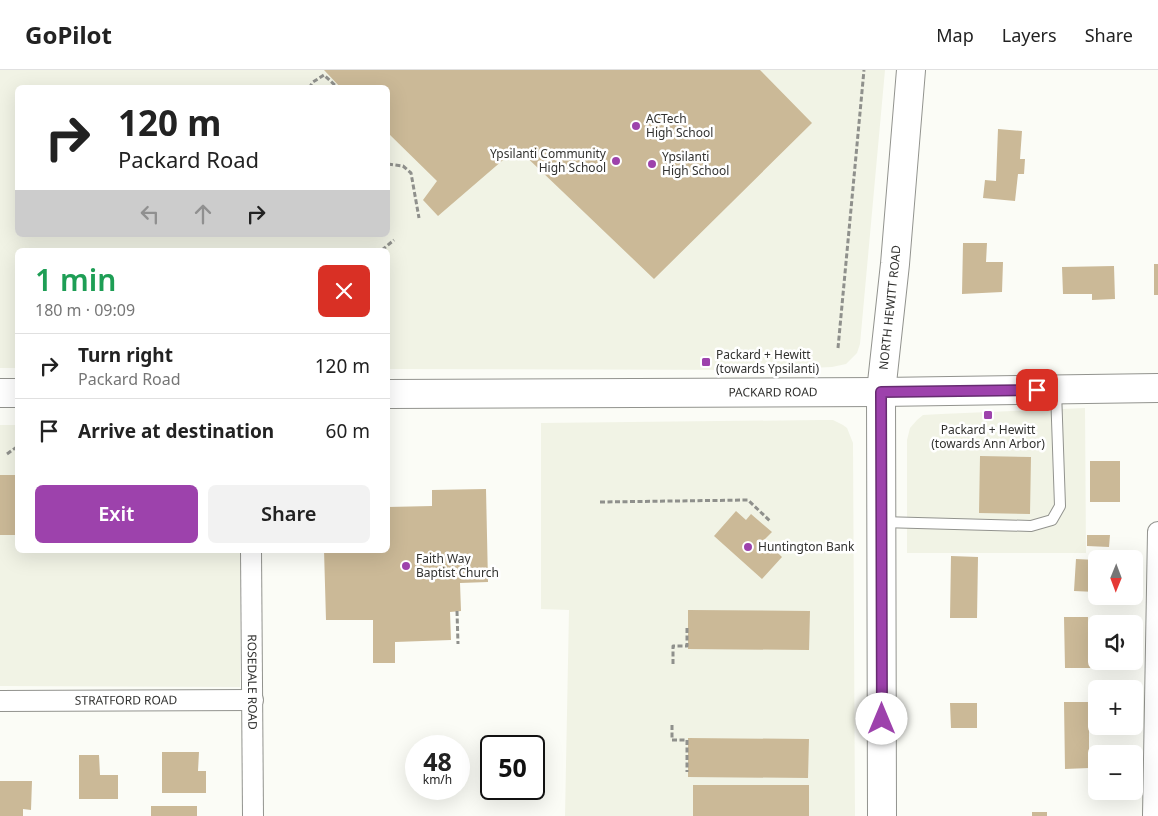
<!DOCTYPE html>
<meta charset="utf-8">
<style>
:root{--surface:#fff;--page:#f2f2f2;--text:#222;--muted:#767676;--line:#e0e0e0;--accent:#9d42ac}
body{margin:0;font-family:"Noto Sans",sans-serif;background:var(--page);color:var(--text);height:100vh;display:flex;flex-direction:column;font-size:19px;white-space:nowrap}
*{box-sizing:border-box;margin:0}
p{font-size:16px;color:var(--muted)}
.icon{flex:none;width:28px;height:28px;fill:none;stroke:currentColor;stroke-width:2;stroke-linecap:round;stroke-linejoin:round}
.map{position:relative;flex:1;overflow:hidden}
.panel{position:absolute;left:15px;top:178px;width:375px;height:305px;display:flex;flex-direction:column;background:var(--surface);border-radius:8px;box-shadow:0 5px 20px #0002}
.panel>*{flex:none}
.top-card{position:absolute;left:15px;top:15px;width:375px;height:152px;border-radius:8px;box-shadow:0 5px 20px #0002;background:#fff;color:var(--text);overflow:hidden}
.needle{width:32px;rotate:181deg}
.tools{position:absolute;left:1088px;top:480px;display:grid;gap:10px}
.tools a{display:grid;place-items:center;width:55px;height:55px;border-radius:8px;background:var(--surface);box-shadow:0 5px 20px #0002;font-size:25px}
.speed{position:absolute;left:405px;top:665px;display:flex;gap:10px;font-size:25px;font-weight:700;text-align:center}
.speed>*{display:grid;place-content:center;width:65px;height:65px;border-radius:50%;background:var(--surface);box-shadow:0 5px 20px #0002;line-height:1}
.speed small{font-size:12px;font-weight:400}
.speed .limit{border:2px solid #111;border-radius:8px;background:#fff;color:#111}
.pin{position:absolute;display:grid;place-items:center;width:42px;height:42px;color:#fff;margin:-21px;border-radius:10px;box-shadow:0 2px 8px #0006}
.me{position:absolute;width:55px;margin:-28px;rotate:0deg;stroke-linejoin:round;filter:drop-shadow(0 0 4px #0008)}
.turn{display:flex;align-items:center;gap:18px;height:105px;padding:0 20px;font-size:22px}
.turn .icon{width:65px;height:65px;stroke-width:2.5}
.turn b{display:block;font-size:35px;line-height:42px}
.lanes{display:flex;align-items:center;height:48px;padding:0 20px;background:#0003;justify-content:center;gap:25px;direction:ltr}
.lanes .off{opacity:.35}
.round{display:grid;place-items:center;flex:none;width:52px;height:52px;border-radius:8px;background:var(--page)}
.overview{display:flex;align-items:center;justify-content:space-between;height:85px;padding:0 20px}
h1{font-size:30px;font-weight:600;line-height:38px;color:#1e9e55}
.primary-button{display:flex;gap:10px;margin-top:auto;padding:10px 20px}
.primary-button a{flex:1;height:58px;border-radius:8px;background:var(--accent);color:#fff;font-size:20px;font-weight:600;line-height:58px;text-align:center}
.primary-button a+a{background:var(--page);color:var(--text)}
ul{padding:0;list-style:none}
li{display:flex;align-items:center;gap:15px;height:65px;padding:0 20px;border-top:1px solid var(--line)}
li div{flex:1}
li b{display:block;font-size:19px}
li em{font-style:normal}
header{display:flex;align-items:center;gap:30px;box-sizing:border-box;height:70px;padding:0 25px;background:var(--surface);border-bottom:1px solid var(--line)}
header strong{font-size:24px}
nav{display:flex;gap:28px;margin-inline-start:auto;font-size:18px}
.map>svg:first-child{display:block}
.built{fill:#f1f3e5;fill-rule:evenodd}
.building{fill:#cbb997}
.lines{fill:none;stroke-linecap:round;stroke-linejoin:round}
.lane-casing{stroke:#92938e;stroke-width:12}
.street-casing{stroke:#92938e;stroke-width:22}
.secondary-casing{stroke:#92938e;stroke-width:30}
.path{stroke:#8f908c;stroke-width:3;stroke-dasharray:5 2.5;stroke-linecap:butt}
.lane{stroke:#fff;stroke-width:10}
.street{stroke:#fff;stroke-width:20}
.secondary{stroke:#fff;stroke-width:28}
.route-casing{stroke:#662b70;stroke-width:12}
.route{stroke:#9d42ac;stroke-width:9}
.poi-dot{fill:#9d42ac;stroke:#fff;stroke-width:2}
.labels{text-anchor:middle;stroke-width:5;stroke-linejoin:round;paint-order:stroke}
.poi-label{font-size:12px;fill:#323230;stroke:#fff;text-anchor:start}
.street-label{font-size:12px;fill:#323230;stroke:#fff}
</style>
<header>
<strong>GoPilot</strong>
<nav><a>Map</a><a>Layers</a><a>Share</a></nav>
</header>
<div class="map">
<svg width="1158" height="746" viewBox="0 0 1158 746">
<rect width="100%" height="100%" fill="#fbfcf6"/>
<path class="built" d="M0,0H885L860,274L857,283L846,294L832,297L769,300L388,299V180H18L17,298H0ZM18,18H388V165H18Z
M1085,338L1086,483H907V370L910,358L917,350L923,345L941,344Z
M821,350H833L843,355L847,358L853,373L855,746H565L569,540L541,539V353Z
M0,355H17L18,480H240V617L0,616Z"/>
<path class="building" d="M324,0H760L812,53L654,209L517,78L438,146L423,130L437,111L388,63V18H341Z
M998,59L1022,61L1020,89H1025L1024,104H1018L1015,131L983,128L985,110L996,111Z
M963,173H987L986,192H1003L1002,222L962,224Z
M1154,194H1158V225H1154Z
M1114,196L1115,229L1092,230V224H1063L1062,197Z
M980,386L1031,387L1030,444L979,443Z
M1090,391H1120V432H1090Z
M0,405H18V465H0Z
M486,419L488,512L460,513L461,541L450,542L451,570L395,572V593H373V550H326L324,480H388V437L432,436V420Z
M736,441L746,450L751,444L772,462L764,470L782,487L762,509L714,466Z
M1087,465H1110L1109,477L1087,476Z
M951,486L978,487L977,548H950Z
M1076,489L1096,490V522L1074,521Z
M688,540L810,541L809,580L688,579Z
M1064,547H1088V564H1093V598H1065Z
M1064,632H1089V698L1065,699Z
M950,633H977V658H951Z
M688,668L809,669L808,708L688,707Z
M162,682H199L198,701H206V723H162Z
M79,685H99L100,705H118V729H79Z
M0,711H32L31,740L23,739V746H0Z
M693,715H809V746H693Z
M151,736H197V746H151Z
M1032,742H1047V746H1032Z"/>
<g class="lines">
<defs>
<path id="lane" d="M881,452L1031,456L1052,450L1060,436L1056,321"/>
<g id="street">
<path id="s1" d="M251,480L253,746"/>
<path id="s2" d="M0,631L253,630"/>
<path d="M1153,746L1158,462"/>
</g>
<g id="secondary">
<path d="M0,323H18"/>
<path id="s3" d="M388,324L881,322L1158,318"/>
<path id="s4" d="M882,746L881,322L895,194L911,0"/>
</g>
</defs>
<use href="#lane" class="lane-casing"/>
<use href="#street" class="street-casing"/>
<use href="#secondary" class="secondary-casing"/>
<path class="path" d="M309,18L313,12L324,5L338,18
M388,94L403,96L411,103L419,148
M382,180L394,170
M838,278L864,0
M7,384L18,376
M600,432L748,430L771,452
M457,541L458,574
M673,594V576H687V557
M672,655V670H687V702"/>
<use href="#lane" class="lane"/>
<use href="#street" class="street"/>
<use href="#secondary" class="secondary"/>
</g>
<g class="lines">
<defs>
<path id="route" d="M882,649L881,322L1037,320"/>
</defs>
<use href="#route" class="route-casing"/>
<use href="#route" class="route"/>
</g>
<g class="poi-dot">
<circle cx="636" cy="56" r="5"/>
<circle cx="616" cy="91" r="5"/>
<circle cx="652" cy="94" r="5"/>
<rect x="701" y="287" width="10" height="10" rx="2.5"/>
<rect x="983" y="340" width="10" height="10" rx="2.5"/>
<circle cx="748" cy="477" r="5"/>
<circle cx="406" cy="496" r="5"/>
</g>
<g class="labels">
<g class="poi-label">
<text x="646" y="53">ACTech<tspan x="646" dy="14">High School</tspan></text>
<text x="606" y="88" text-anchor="end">Ypsilanti Community<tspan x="606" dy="14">High School</tspan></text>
<text x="662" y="91">Ypsilanti<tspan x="662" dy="14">High School</tspan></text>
<text x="716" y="289">Packard + Hewitt<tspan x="716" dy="14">(towards Ypsilanti)</tspan></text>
<text x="988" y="364" text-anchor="middle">Packard + Hewitt<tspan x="988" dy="14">(towards Ann Arbor)</tspan></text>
<text x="758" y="481">Huntington Bank</text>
<text x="416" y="493">Faith Way<tspan x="416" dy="14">Baptist Church</tspan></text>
</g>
<g class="street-label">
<text dy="4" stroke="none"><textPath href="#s4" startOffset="509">NORTH HEWITT ROAD</textPath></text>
<text dy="4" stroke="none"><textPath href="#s3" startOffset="385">PACKARD ROAD</textPath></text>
<text dy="4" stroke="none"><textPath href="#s1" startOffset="132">ROSEDALE ROAD</textPath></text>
<text dy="4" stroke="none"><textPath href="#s2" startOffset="126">STRATFORD ROAD</textPath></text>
</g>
</g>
</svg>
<div class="tools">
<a><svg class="needle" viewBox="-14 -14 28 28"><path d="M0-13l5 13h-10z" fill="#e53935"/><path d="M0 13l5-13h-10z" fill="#767676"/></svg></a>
<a><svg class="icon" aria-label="sound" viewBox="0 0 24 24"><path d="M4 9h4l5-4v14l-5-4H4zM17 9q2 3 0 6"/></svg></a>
<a>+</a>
<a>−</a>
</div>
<div class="speed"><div>48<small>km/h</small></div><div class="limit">50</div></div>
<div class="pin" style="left:1037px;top:320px;background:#d93025"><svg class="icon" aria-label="arrive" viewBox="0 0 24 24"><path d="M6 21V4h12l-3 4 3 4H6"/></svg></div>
<svg class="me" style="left:882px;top:649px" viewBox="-20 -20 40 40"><circle r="19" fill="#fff"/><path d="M0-13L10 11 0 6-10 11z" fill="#9d42ac"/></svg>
<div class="top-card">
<div class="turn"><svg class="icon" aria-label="right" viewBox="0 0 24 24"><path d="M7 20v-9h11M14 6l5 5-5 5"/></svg><div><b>120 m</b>Packard Road</div></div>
<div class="lanes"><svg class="icon off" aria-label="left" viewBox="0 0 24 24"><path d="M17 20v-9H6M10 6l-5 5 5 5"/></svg><svg class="icon off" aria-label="ahead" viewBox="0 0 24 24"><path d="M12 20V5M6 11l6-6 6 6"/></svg><svg class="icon" aria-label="right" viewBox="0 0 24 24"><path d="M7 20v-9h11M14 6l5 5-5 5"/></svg></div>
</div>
<section class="panel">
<div class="overview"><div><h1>1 min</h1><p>180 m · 09:09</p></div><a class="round" style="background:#d93025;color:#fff"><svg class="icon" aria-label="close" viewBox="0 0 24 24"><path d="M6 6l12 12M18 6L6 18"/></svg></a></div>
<ul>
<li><svg class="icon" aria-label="right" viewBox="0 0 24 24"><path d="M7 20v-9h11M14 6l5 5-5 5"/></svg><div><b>Turn right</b><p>Packard Road</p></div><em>120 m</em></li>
<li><svg class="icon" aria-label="arrive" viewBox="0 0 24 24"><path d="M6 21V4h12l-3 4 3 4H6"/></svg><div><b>Arrive at destination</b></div><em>60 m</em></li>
</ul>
<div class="primary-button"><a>Exit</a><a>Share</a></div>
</section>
</div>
